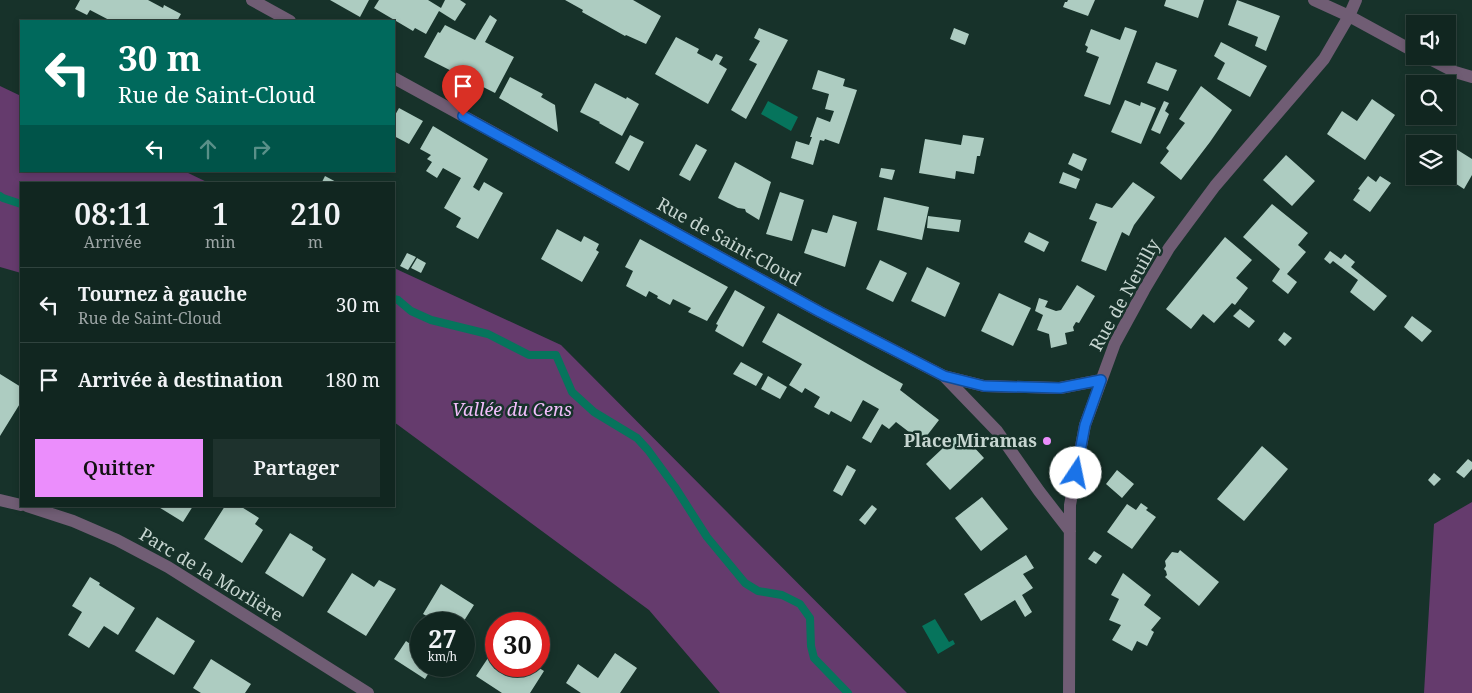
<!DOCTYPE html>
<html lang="fr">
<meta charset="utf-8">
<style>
:root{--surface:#112620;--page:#1e322d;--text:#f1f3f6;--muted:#9ca5a5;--line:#30433e;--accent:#eb8dfc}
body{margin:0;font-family:"Noto Serif",serif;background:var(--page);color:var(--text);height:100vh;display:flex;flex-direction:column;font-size:19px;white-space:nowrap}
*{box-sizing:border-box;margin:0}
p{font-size:16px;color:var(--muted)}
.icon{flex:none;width:28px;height:28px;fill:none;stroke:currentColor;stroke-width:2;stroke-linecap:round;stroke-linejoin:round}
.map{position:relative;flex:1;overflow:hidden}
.side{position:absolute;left:20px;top:182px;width:375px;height:325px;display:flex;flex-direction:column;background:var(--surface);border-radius:0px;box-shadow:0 2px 8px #0003,0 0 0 1px var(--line)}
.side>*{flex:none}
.top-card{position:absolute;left:20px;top:20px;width:375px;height:152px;border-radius:0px;box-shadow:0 2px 8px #0003,0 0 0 1px var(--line);background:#00695c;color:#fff;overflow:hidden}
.tools{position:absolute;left:1406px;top:15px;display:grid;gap:10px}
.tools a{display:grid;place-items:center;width:50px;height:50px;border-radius:0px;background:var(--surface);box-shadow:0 2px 8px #0003,0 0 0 1px var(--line);font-size:25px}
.speed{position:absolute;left:410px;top:612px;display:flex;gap:10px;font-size:25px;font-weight:700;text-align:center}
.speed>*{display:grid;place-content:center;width:65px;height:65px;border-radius:50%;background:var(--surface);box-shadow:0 2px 8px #0003,0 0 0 1px var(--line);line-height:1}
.speed small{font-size:12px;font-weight:400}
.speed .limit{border:8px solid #d22;background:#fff;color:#111}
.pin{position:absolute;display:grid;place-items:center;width:42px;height:42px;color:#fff;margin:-51px -21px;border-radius:50% 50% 50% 0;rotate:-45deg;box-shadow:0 0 5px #0007}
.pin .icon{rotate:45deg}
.me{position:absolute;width:55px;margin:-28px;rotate:11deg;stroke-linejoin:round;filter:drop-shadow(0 0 4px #0008)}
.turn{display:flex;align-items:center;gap:18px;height:105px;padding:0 15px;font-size:22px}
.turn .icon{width:65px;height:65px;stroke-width:2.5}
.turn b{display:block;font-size:35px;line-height:42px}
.lanes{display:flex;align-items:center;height:48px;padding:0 15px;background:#0003;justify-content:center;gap:25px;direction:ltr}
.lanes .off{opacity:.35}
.eta{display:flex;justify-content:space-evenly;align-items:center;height:85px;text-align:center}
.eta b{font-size:30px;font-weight:600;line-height:35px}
.primary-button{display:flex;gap:10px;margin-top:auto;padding:10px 15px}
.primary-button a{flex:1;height:58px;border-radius:0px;background:var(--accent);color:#111;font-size:20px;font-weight:600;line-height:58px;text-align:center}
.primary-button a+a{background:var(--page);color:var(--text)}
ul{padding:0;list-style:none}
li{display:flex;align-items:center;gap:15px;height:75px;padding:0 15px;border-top:1px solid var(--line)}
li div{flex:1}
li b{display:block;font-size:19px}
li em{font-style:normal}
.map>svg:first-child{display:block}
.green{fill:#653b6d}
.water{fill:#06745c}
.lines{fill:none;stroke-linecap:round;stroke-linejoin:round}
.stream{stroke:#06745c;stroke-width:8}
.building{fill:#adccc1}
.minor{stroke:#705d74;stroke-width:12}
.route-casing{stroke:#114b97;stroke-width:12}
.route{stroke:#1a73e8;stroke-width:9}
.poi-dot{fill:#eb8dfc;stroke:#17322a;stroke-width:2}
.labels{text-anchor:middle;stroke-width:5;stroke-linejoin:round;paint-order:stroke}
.street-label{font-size:18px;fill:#c6d5d0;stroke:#17322a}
.park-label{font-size:18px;font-style:italic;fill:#f2befb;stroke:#17322a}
.poi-label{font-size:18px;font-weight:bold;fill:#c6d5d0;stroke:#17322a;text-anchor:end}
</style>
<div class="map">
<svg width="1472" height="693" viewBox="0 0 1472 693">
<rect width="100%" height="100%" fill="#17322a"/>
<path class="green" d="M0,86L21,96V171H184L211,184H21V273L0,267Z
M394,268L561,345L907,693H720L649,610L394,422Z
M1472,502V693H1424L1434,524Z"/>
<path class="water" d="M768,101L798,117L791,131L761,114Z
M935,619L949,642L953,640L955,644L938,654L922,626Z"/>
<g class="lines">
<path class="stream" d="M0,196L3,198L21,204
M394,299L398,300L411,311L431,320L488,334L529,355H556L572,392L594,412L637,438L648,450L675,487L707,537L745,583L758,591L782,595L800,604L810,618L811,646L814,658L848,693"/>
</g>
<path class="building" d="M80,0H148L163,8L164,5L181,14L177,21H111L90,10L87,15L75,9Z
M330,0H369L360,17Z
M379,0H428L441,8L445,0H460L466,4L455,21L439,11L426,34L415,28L413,31L374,8Z
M565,0H633L661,16L646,44L626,35L625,36L582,12L583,10Z
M1068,0H1095L1088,16L1063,7L1065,2H1067Z
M1166,0H1204L1198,18L1164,6Z
M1237,0L1280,16L1266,51L1255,46L1258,37L1228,25Z
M490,15L497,20L485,42L514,57L495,93L424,57L438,32L440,33L445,25L475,40Z
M1125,27L1137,31L1110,105L1084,96L1099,57L1086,52L1088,47L1085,45L1091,29L1120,40Z
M759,28L788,40L746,119L731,110L757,64L749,60L760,41L754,38Z
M954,28L969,34L965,45L950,39Z
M676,37L699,49L697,53L712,61L716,54L723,57L719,64L727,69L708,104L655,74Z
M1221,42L1267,66L1250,97L1217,79L1225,63L1214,56Z
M1156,62L1177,70L1168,91L1147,83Z
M818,70L845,79L843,86L857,90L839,144L825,139L824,141L820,140L813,165L791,158L796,141L809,145L812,137H810L817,117L830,122L834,111L825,109L829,94L812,89Z
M510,77L543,94L541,97L555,105L558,132L499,98Z
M595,83L626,99L627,97L639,104L622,136L599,123L600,122L580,112Z
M1201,86L1232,110L1210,142L1181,180L1160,163L1169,151L1166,148L1185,123L1179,119Z
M1372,99L1395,115L1365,160L1327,134L1342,111L1357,121Z
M1125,100L1140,106L1141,102L1156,108L1141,144L1111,132Z
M1164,101L1169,103L1165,111L1169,114L1160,134L1151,130Z
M399,108L423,121L409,144L394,136V117Z
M433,126L488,159L473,187L479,191L484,182L503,193L478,239L456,227L461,218L444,208L461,178L443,168L437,178L426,171L432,162L427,159L431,155L420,149Z
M630,135L644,142L629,171L615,163Z
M963,135L984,138L980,156H977L974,174L956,171L955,179L919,173L925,139L961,145Z
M696,144L707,150L690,181L679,175Z
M1448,144L1472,159V175L1464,189L1444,176H1448Z
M1073,153L1087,159L1082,171L1068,164Z
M1286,155L1315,181L1292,206L1263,180Z
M735,162L771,182L759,220L746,212L745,209L738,208L718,198Z
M881,168L895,170L892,180L879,177Z
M1063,172L1080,179L1076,189L1059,183Z
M325,176L340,184H321Z
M1368,176L1376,182L1380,176L1391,183L1370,212L1353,200L1360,190L1358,189Z
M1133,182L1155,197L1134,225L1129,236L1122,232L1106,271L1081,261L1097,222L1089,219L1096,203L1112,208Z
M780,192L804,200L792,241L766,234Z
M884,197L929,207L922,240L877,230Z
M1272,204L1308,233L1298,245L1306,252L1287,274L1297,282L1288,294L1272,281L1280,269L1243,237Z
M833,215L857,222L845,267L804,253L812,229L827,233Z
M928,216L961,220L959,232L927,228Z
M557,229L581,242L584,236L599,244L596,250L599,252L582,282L541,259Z
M1029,232L1049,242L1044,252L1024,242Z
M1225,237L1252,260L1236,278L1248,288L1235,305L1232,303L1214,323L1203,314L1191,329L1166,309Z
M640,239L728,287L707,321L688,312L691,308L673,299L670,305L657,298L658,296L649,291L646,297L626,286L633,271L625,267Z
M1330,251L1341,259L1345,254L1355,262L1351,267L1387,296L1374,311L1350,292L1358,280L1333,261L1330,264L1324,259Z
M407,253L416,257L408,270L400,266Z
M417,258L426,263L421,273L411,268Z
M880,260L907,273L893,302L866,289Z
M927,267L960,283L945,317L911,301Z
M1077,285L1095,296L1079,323L1076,322L1073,327L1074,331L1065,333L1067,344L1051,348L1049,334L1037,330L1043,315L1035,311L1039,298L1048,301L1045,307L1056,311L1061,310Z
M735,290L765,307L743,347L715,331L718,325L716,324Z
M999,293L1031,308L1013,346L981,331Z
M1240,309L1255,321L1249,328L1233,316Z
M778,313L903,384L900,390L939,420L922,442L896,422L889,429L882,424L871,443L862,438L879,409L863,400L851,422L831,411L829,415L814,407L820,397L805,388L802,393L789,385L802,364L762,342Z
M1412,316L1432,331L1422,342L1404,327Z
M1284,332L1292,338L1285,346L1278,340Z
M741,362L763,374L756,386L733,374Z
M0,374L21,387V402L0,436Z
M768,376L787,387L780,399L761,389Z
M960,432L984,458L950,490L926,464Z
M1262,446L1288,469L1244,521L1217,499Z
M1468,459L1472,462V469L1464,478L1456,472Z
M847,465L856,470L842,496L833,491Z
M1117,470L1134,484L1122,498L1106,484Z
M1434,473L1441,479L1434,486L1428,480Z
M982,497L1008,529L981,551L955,518Z
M1141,503L1148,508L1146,510L1156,517L1132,549L1107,532L1127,504L1136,510Z
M872,505L877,509L865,525L859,520Z
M157,506H193L183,522Z
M225,506H240L259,518L255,524L263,530L242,563L204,539Z
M290,533L313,547L312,550L326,559L303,597L265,573Z
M1180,550L1219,582L1199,606L1165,577L1167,575L1166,571L1164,569L1166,566L1165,561L1172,552L1178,553Z
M1094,551L1102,556L1096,564L1088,559Z
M1026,555L1034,568L1023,574L1033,588L1022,595L1032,612L1025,617L1015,600L981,621L964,594Z
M352,573L374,587L379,580L396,589L366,636L327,612Z
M1123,573L1151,595L1144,605L1161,618L1151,630L1154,632L1147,646L1137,641L1132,651L1112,640L1121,625L1109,620L1119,599L1111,595Z
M90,577L100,583L99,585L135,608L118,635L104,626L89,648L68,635L82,612L72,606Z
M441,584L474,605L462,624H432L434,620L423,614Z
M157,617L195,641L174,675L135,651Z
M421,640V666H433L425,679L394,659L406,641L416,648Z
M496,646V666H536L544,671L530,693H502L476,676Z
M615,653L637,668L620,693H581L566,683L578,664L598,678Z
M211,659L251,684L245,693H201L193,688Z"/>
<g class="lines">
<path class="minor" d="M252,0L290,21
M1314,0L1349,16L1415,52
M1424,56L1455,72L1472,77
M394,78L820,312L944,376L997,431L1039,491L1070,531
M944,376L984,386L1060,388L1101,380
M0,500L21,505
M27,506L73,521L117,540L168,567L368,693
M1069,693L1070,505L1085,425L1115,343L1144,290L1169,248L1215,186L1324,59L1349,16L1356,0"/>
</g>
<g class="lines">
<defs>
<path id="route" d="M463,116L820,312L944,376L984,386L1060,388L1101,380L1085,425L1076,473"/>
</defs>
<use href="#route" class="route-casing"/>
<use href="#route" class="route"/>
</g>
<circle class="poi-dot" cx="1047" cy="441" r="5"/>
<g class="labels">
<g class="street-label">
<text transform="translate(729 242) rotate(29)" y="6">Rue de Saint-Cloud</text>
<text transform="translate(1125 295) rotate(-61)" y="6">Rue de Neuilly</text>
<text transform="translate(211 575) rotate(31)" y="6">Parc de la Morlière</text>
</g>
<g class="park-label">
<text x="512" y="416">Vallée du Cens</text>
</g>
<g class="poi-label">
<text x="1037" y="447">Place Miramas</text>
</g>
</g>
</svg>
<div class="tools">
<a><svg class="icon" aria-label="sound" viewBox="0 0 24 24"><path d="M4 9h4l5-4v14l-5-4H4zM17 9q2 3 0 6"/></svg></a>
<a><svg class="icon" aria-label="search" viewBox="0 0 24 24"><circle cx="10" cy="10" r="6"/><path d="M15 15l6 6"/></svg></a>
<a><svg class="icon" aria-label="layers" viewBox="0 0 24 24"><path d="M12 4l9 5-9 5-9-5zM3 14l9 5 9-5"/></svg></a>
</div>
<div class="speed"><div>27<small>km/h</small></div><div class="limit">30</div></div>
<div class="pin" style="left:463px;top:116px;background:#d93025"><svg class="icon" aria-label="arrive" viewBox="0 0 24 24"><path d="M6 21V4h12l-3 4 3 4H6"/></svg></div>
<svg class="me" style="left:1076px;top:473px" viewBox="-20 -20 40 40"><circle r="19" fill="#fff"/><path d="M0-13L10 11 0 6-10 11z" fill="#1a73e8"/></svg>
<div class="top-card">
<div class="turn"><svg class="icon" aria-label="left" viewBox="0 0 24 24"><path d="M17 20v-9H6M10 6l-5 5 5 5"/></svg><div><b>30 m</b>Rue de Saint-Cloud</div></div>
<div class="lanes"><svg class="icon" aria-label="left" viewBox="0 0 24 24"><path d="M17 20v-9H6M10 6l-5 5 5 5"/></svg><svg class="icon off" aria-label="ahead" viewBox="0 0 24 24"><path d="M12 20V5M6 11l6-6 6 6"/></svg><svg class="icon off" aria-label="right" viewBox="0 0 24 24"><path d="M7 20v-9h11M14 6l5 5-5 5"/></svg></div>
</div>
<section class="side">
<div class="eta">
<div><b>08:11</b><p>Arrivée</p></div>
<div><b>1</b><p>min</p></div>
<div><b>210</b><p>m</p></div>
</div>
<ul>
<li><svg class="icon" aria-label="left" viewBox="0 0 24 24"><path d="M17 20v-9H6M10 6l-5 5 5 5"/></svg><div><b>Tournez à gauche</b><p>Rue de Saint-Cloud</p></div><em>30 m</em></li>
<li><svg class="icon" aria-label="arrive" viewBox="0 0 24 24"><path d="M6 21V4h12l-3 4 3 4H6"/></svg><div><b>Arrivée à destination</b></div><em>180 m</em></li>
</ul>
<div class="primary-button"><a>Quitter</a><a>Partager</a></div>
</section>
</div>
